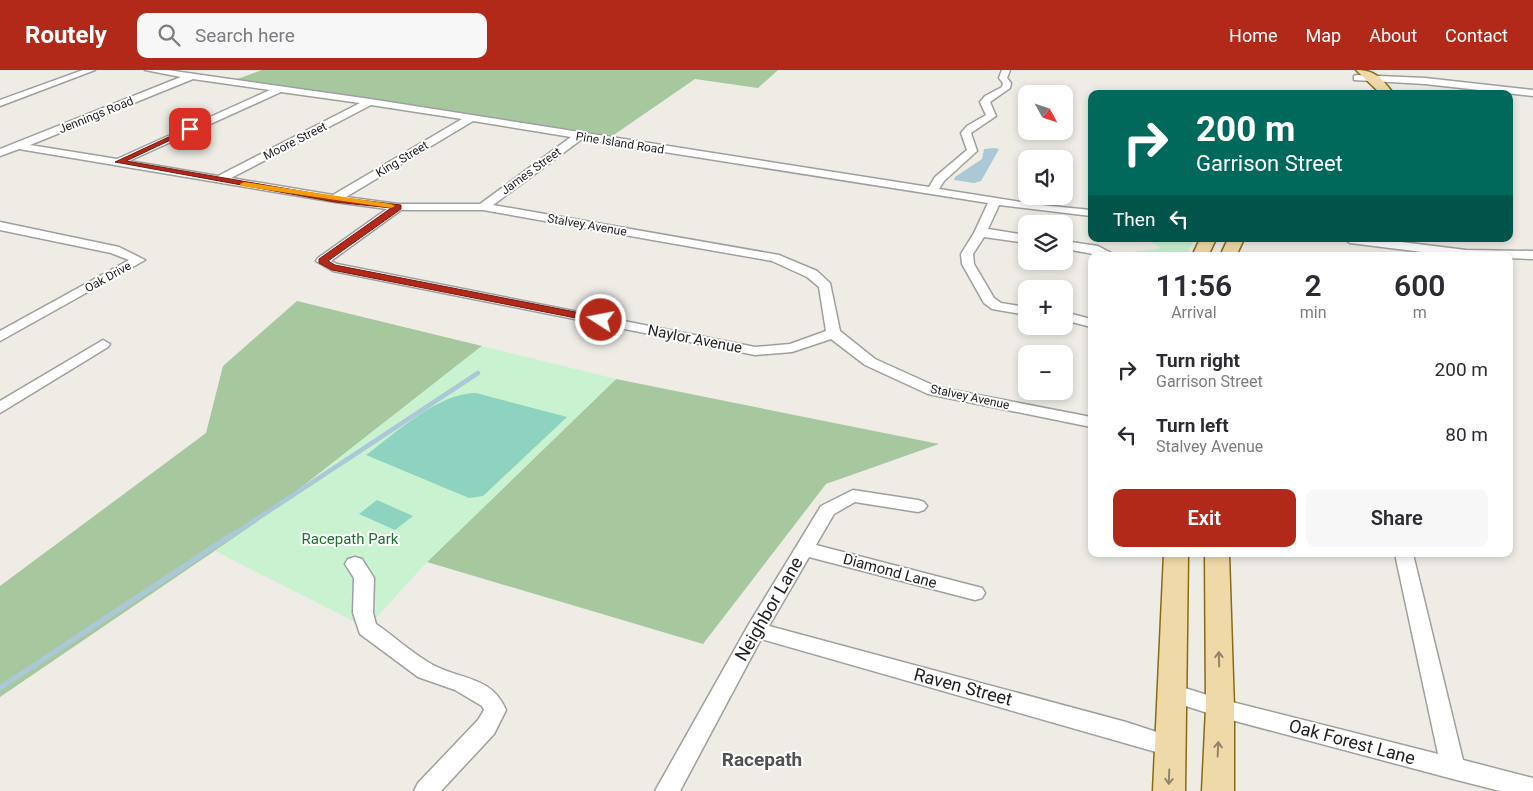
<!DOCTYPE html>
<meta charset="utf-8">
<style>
:root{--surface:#fff;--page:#f7f7f7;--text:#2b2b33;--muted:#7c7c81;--accent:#b32919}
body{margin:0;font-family:Roboto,sans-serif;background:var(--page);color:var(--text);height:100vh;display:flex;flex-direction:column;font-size:19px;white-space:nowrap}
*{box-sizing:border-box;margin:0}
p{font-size:16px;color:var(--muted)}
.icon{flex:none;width:28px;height:28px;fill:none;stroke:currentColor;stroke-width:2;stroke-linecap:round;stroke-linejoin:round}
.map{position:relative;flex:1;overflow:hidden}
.drawer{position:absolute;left:1088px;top:182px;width:425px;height:305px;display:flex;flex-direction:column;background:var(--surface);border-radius:10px;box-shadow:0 2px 8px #0003}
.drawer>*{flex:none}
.guide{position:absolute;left:1088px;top:20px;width:425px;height:152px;border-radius:10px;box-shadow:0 2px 8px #0003;background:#00695c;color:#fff;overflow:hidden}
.needle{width:32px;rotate:130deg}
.buttons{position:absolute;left:1018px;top:15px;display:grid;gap:10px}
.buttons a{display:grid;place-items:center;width:55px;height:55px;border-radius:10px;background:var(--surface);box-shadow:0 2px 8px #0003;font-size:25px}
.pin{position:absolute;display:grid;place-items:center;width:42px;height:42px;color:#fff;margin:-21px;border-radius:10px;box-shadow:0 2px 8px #0006}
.me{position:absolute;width:55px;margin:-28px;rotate:281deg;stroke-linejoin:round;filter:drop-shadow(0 0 4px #0008)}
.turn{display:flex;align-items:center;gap:18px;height:105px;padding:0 25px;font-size:22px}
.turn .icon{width:65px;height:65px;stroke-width:2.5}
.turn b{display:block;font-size:35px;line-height:42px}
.then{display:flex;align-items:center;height:48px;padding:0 25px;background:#0003;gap:10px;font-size:19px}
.eta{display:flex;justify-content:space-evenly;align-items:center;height:85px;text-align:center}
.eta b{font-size:30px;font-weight:600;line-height:35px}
.action{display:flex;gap:10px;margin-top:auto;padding:10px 25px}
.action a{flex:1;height:58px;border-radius:10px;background:var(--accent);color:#fff;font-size:20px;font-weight:600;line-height:58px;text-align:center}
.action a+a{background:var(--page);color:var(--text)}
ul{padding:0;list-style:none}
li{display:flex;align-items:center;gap:15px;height:65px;padding:0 25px}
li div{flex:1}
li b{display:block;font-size:19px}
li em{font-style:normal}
header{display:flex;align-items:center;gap:30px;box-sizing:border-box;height:70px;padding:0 25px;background:var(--accent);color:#fff}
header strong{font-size:24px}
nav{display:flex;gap:28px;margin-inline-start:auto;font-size:18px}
.search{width:350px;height:45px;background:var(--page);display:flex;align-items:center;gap:12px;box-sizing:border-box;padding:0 18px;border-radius:10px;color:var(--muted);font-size:19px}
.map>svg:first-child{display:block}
.forest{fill:#a7c89f}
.park{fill:#c8f2d0}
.pitch{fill:#8dd3c0}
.water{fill:#abc8d6}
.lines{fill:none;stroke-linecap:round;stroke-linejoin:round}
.stream-far1{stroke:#abc8d6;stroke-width:4.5}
.stream{stroke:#abc8d6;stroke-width:5.5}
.minor-casing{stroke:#9f9f9f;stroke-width:3}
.major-casing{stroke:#866c12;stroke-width:3}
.minor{fill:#fff;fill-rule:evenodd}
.major{fill:#f0d9a8;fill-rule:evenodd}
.oneway{stroke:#92856a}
.route{fill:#b32919;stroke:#741b10}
.slow{fill:#f59e0b}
.labels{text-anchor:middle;stroke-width:4;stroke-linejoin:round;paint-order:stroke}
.far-street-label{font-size:12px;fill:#1e1e1e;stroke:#fff}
.street-label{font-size:15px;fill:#1e1e1e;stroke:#fff}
.park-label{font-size:15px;fill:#196f2a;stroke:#fff}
.near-street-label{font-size:18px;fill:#1e1e1e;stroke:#fff}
.near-neighbourhood-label{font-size:19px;font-weight:bold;fill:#515151;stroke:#fff}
</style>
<header>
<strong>Routely</strong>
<div class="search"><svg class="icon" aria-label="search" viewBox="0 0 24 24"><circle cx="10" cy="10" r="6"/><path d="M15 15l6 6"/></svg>Search here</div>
<nav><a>Home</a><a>Map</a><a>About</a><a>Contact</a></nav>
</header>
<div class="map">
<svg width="1533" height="721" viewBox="0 0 1533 721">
<rect width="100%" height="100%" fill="#eeece5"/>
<path class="forest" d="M262,0H778L758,18L695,9L605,71L229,12Z
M297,231L482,276L257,452L0,627V516L206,363L223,296Z
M616,309L939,374L826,414L703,574L427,492Z"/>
<path class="park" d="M1147,169H1195L1186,186C1179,186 1173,183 1167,182C1152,181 1131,192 1117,184L1161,178Z
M482,276L616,309L427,492L367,558L215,481L257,452Z"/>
<path class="pitch" d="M476,323L567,347L483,426L469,428L366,385C396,363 438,323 476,323Z
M377,430L413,446L395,460L359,444Z"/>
<path class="water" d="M995,78L999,79L998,81L981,111L974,113L954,110L955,107L982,89L984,79Z"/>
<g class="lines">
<path class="stream-far1" d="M228,468L478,303"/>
<path class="stream" d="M0,618L230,466"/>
<defs>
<path id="minor" d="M83,0H95L0,36V30Z
M145,0H167L370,29L929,117L935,107L967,80L961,63L967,56L986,45L980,32L985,26L1002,17L1003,13L999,8L1002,0H1010L1007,8L1011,13L1010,18L990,32L996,46L971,63L977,81L944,111L939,119L1040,135L1091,140V146L999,135L988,159L1026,165V173L984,167L973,184L974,194L994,228L1001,233L1026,237V245L992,239L984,233L962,194L961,184L974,163L988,133L582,69L493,135L779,185L817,201L830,213L840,261L875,289L937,317L1091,347V357L928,324L865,295L831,269L792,282L755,285L333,201L316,191L318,188L387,139L335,132L19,79L0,86V79L181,7ZM193,9L270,20L117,89L30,75ZM281,22L360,33L218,106L129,91ZM371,35L462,49L333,125L231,108ZM473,51L571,67L480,134H398L346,127ZM401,140H483L772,191L807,207L819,217L826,261L790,274L755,277L337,194L331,191Z
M1357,5L1425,8L1533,20V26L1425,14L1354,10V6Z
M0,152L119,177L145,190L0,271V261L129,190L111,183L0,160Z
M1344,169H1377L1466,180L1533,181V189L1454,186L1350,173Z
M1064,171L1098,176L1117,186C1100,187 1082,181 1064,179Z
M1064,242L1091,249V257L1064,250Z
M103,270L110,274L108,277L0,343V331Z
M853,420L918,430L924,432L927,436L924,440L918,442L855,432L834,444L816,475L982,518L985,523L982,528L975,530L809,487L769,556L1126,652L1178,669L1181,676L1178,683L1170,686L761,569L680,721H655L749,554L821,436Z
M1395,484H1413L1463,690L1533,708V721H1500L1453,709L1220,647L1164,629L1161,623L1164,617L1172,614L1220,629L1438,684Z
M355,487L362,489L374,508L373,543L376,554C395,567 413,584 433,595C461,610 492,606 506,640L494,664L441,721H414L418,713L478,650L484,640L482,636L455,620L418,607L360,564L353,543L354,508L345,494L348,489Z"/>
<path id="major" d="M1356,0C1376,0 1382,9 1394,24H1381Z
M1200,169H1216L1208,186H1192Z
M1228,169H1244L1236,186H1220Z
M1164,484H1188L1185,721H1153Z
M1205,484H1229L1234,638V721H1202L1206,638Z"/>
</defs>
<use href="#minor" class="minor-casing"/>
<use href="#major" class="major-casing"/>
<use href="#minor" class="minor"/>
<use href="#major" class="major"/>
</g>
<defs><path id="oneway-shaft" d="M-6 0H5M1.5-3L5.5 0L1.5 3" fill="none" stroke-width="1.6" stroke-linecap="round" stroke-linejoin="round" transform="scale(1.25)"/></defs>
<g class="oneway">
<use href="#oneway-shaft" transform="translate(1219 589) rotate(-91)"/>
<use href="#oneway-shaft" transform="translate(1218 679) rotate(-87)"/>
<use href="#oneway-shaft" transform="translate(1169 707) rotate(92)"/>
</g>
<path class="route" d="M188,58L194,59L126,91L335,127L401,135V139L328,191L335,195L601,247L606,250L601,253L332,200L319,193V189L391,138L335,132L115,92Z"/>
<path class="slow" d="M244,112L391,134L395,136L391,138L241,116L240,114Z"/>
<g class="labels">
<g class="far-street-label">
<text transform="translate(96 45) rotate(-22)" y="4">Jennings Road</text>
<text transform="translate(295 71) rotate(-27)" y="4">Moore Street</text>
<text transform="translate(620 73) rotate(9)" y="4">Pine Island Road</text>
<text transform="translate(402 89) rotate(-31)" y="4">King Street</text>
<text transform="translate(531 101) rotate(-36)" y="4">James Street</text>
<text transform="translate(587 155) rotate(10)" y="4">Stalvey Avenue</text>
<text transform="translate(108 207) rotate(-29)" y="4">Oak Drive</text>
<text transform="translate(970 327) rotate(12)" y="4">Stalvey Avenue</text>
</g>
<g class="street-label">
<text transform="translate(695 269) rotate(11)" y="5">Naylor Avenue</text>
<text transform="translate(890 501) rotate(15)" y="5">Diamond Lane</text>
</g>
<g class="park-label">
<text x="350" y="474">Racepath Park</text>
</g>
<g class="near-street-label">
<text transform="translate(769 539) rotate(-60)" y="6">Neighbor Lane</text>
<text transform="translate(963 617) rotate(15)" y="6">Raven Street</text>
<text transform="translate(1352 672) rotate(15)" y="6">Oak Forest Lane</text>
</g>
<g class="near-neighbourhood-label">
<text x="762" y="696">Racepath</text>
</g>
</g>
</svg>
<div class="buttons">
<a><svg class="needle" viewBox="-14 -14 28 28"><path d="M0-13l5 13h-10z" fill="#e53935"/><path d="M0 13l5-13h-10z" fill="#7c7c81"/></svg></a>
<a><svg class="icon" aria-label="sound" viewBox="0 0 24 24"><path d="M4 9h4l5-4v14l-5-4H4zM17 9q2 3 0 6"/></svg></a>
<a><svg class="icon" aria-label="layers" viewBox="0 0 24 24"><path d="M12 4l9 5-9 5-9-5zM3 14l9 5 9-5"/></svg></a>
<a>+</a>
<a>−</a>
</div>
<div class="pin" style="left:190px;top:59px;background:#d93025"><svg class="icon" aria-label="arrive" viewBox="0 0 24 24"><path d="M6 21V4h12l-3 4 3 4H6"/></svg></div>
<svg class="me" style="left:601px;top:250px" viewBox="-20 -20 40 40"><circle r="17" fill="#b32919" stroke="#fff" stroke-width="3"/><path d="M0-11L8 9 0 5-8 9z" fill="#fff"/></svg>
<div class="guide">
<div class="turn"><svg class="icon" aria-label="right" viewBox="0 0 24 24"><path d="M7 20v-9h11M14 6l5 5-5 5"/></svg><div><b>200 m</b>Garrison Street</div></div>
<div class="then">Then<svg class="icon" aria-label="left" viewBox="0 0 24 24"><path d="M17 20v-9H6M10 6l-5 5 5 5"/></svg></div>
</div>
<section class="drawer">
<div class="eta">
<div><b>11:56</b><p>Arrival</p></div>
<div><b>2</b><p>min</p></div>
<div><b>600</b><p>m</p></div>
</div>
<ul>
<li><svg class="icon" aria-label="right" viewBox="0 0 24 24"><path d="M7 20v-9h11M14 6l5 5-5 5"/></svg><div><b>Turn right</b><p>Garrison Street</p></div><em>200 m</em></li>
<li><svg class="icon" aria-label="left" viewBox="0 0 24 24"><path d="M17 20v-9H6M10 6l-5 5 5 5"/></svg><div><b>Turn left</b><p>Stalvey Avenue</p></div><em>80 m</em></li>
</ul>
<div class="action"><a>Exit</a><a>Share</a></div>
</section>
</div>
